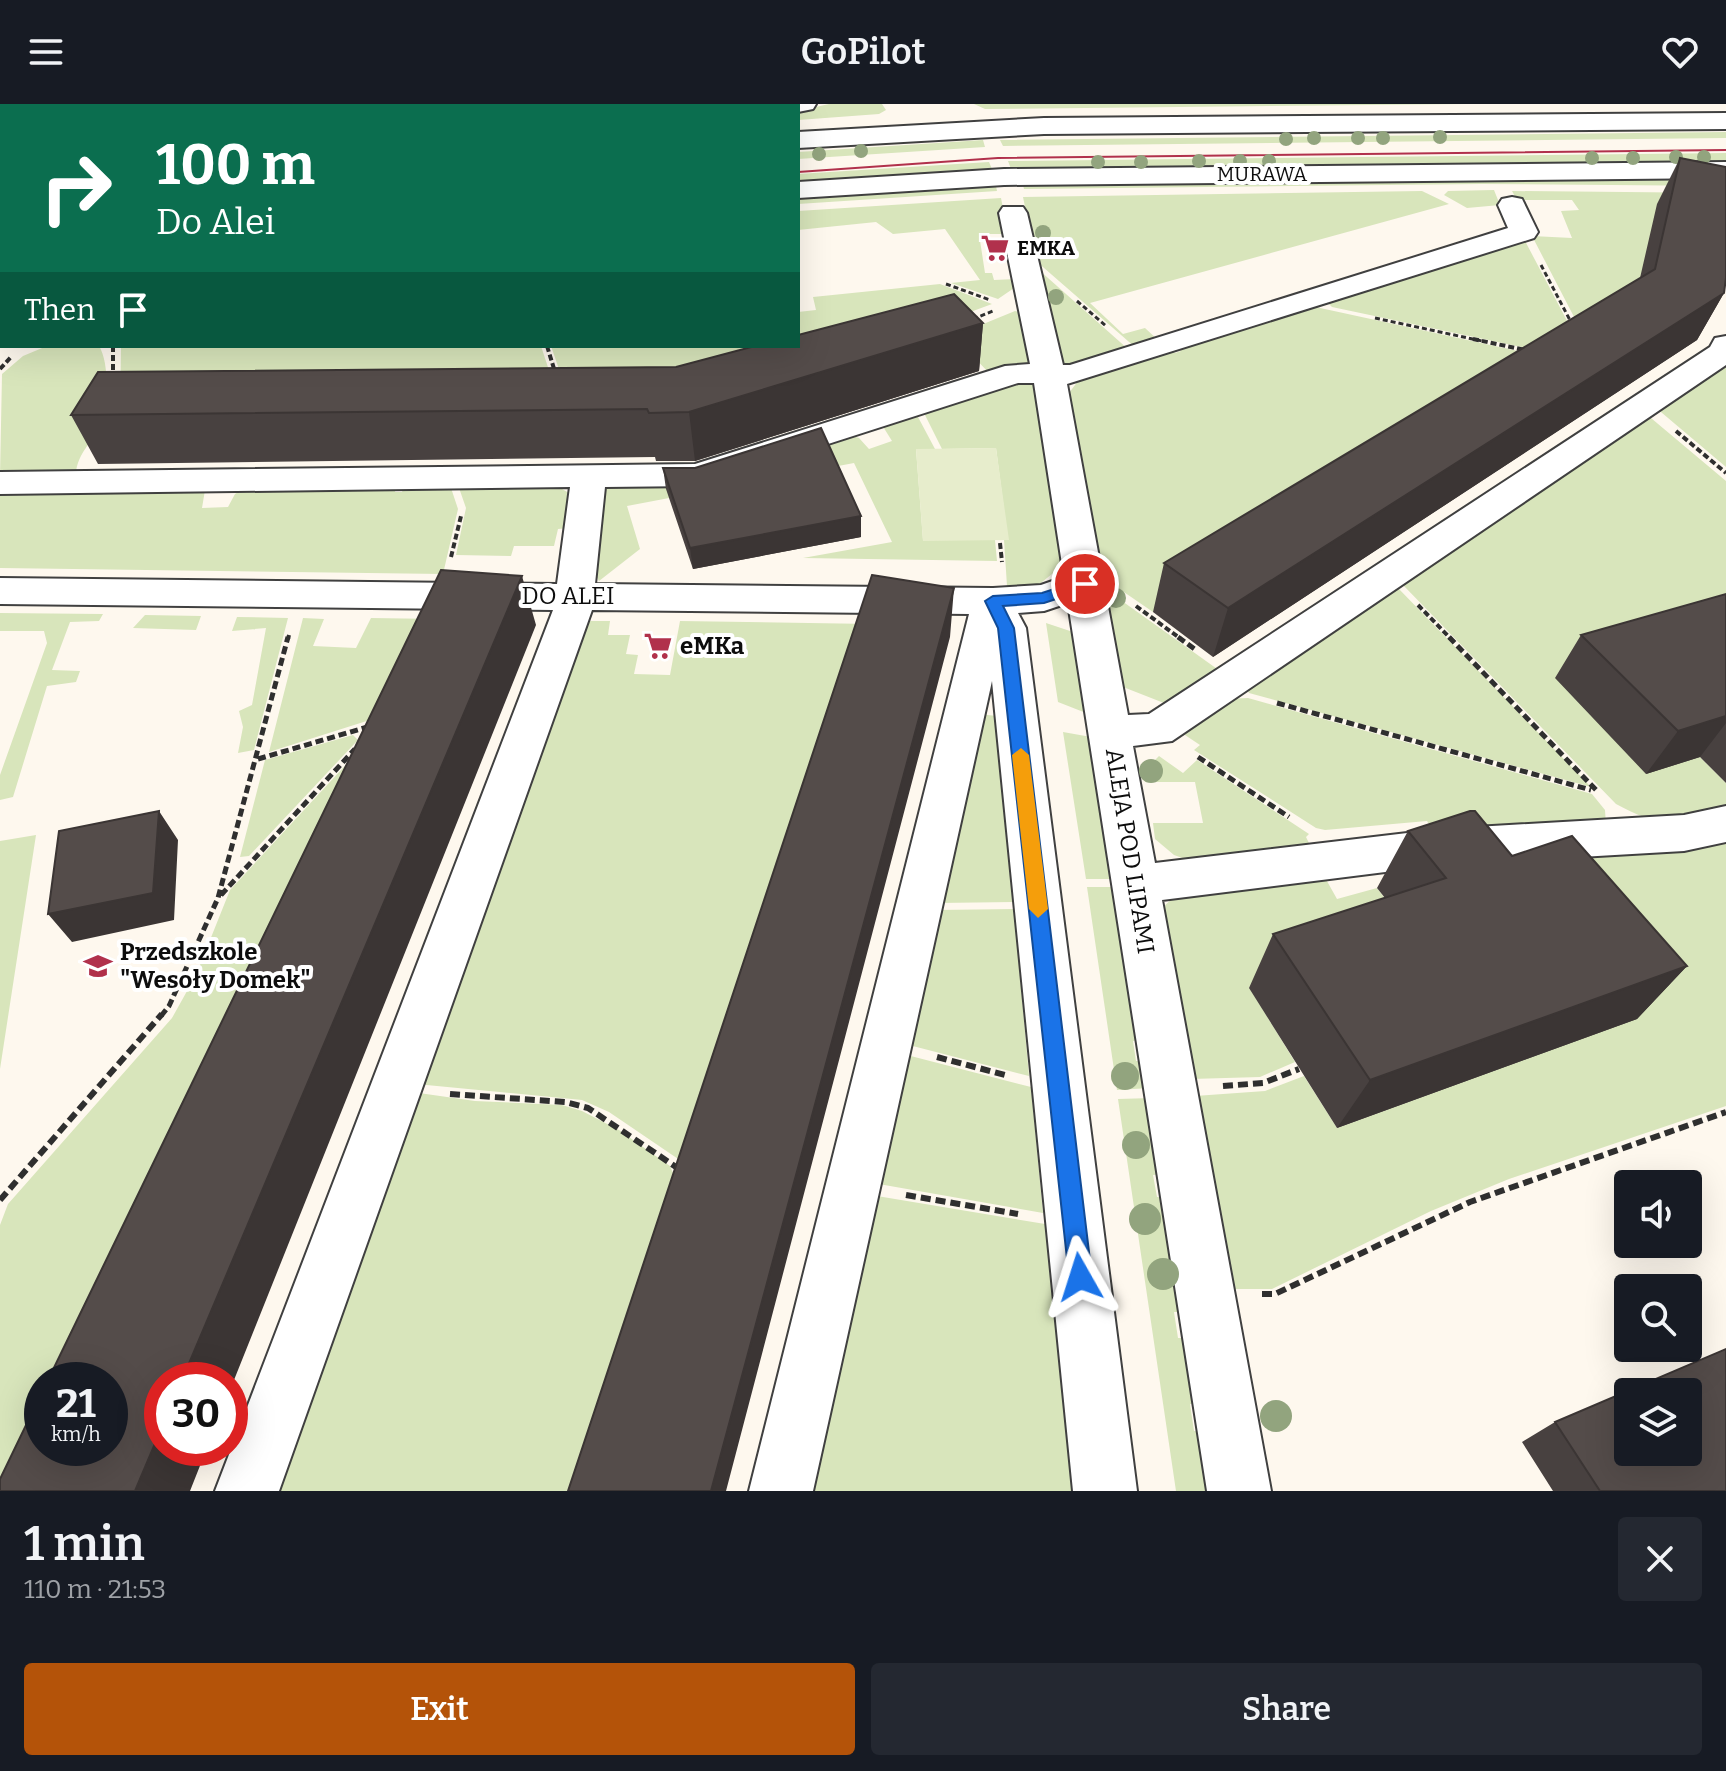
<!DOCTYPE html>
<meta charset="utf-8">
<style>
:root{--surface:#171b24;--page:#242831;--text:#f1f3f6;--muted:#9ea1a6;--accent:#b45309}
body{margin:0;font-family:Bitter,serif;background:var(--page);color:var(--text);height:100vh;display:flex;flex-direction:column;font-size:30px;white-space:nowrap}
*{box-sizing:border-box;margin:0}
p{font-size:26px;color:var(--muted)}
.icon{flex:none;width:44px;height:44px;fill:none;stroke:currentColor;stroke-width:2;stroke-linecap:round;stroke-linejoin:round}
.map{position:relative;height:1387px;overflow:hidden}
.side{display:flex;flex-direction:column;background:var(--surface);flex:1}
.side>*{flex:none}
.top-card{position:absolute;left:0px;top:0px;width:800px;height:244px;box-shadow:0 8px 32px #0002;background:#0b6e4f;color:#fff;overflow:hidden}
.fabs{position:absolute;left:1614px;top:1066px;display:grid;gap:16px}
.fabs a{display:grid;place-items:center;width:88px;height:88px;border-radius:8px;background:var(--surface);box-shadow:0 8px 32px #0002;font-size:40px}
.speed{position:absolute;left:24px;top:1258px;display:flex;gap:16px;font-size:40px;font-weight:700;text-align:center}
.speed>*{display:grid;place-content:center;width:104px;height:104px;border-radius:50%;background:var(--surface);box-shadow:0 8px 32px #0002;line-height:1}
.speed small{font-size:20px;font-weight:400}
.speed .limit{border:12px solid #d22;background:#fff;color:#111}
.pin{position:absolute;display:grid;place-items:center;width:68px;height:68px;color:#fff;margin:-34px;border:4px solid #fff;border-radius:50%;box-shadow:0 2px 8px #0007}
.me{position:absolute;width:88px;margin:-44px;rotate:354deg;stroke-linejoin:round;filter:drop-shadow(0 0 6px #0008)}
.turn{display:flex;align-items:center;gap:28px;height:168px;padding:0 24px;font-size:36px}
.turn .icon{width:104px;height:104px;stroke-width:2.5}
.turn b{display:block;font-size:56px;line-height:68px}
.then{display:flex;align-items:center;height:76px;padding:0 24px;background:#0003;gap:16px;font-size:30px}
.round{display:grid;place-items:center;flex:none;width:84px;height:84px;border-radius:8px;background:var(--page)}
.head{display:flex;align-items:center;justify-content:space-between;height:136px;padding:0 24px}
h1{font-size:48px;font-weight:600;line-height:60px}
.button{display:flex;gap:16px;margin-top:auto;padding:16px 24px}
.button a{flex:1;height:92px;border-radius:8px;background:var(--accent);color:#fff;font-size:32px;font-weight:600;line-height:92px;text-align:center}
.button a+a{background:var(--page);color:var(--text)}
header{display:flex;justify-content:space-between;align-items:center;height:104px;padding:0 24px;background:var(--surface);font-size:36px;font-weight:600}
.map>svg:first-child{display:block}
.green{fill:#d8e5bb}
.pitch{fill:#e7edcc}
.lines{fill:none;stroke-linecap:round;stroke-linejoin:round}
.minor-casing{stroke:#404040;stroke-width:4}
.path-far3{stroke:#2f2f2f;stroke-width:3;stroke-dasharray:5 3;stroke-linecap:butt}
.path-far2{stroke:#2f2f2f;stroke-width:4;stroke-dasharray:6 3;stroke-linecap:butt}
.path-far1{stroke:#2f2f2f;stroke-width:5;stroke-dasharray:8 4;stroke-linecap:butt}
.path{stroke:#2f2f2f;stroke-width:6;stroke-dasharray:10 5;stroke-linecap:butt}
.minor{fill:#fff;fill-rule:evenodd}
.tram{stroke:#b1314c;stroke-width:2}
.tree{fill:#92a47e}
.wall{fill:#484140}
.shaded-wall{fill:#3b3534}
.building{fill:#544c4a;stroke:#3b3534;stroke-width:2;fill-rule:evenodd}
.route{fill:#1a73e8;stroke:#114b97;stroke-width:2}
.slow{fill:#f59e0b}
.labels{text-anchor:middle;stroke-width:8;stroke-linejoin:round;paint-order:stroke}
.far-street-label{font-size:20px;fill:#0d0d0d;stroke:#fff}
.far-poi-label{font-size:20px;font-weight:bold;fill:#0d0d0d;stroke:#fff;text-anchor:start}
.street-label{font-size:24px;fill:#0d0d0d;stroke:#fff}
.poi-label{font-size:24px;font-weight:bold;fill:#0d0d0d;stroke:#fff;text-anchor:start}
</style>
<header><svg class="icon" aria-label="menu" viewBox="0 0 24 24"><path d="M4 6h16M4 12h16M4 18h16"/></svg>GoPilot<svg class="icon" aria-label="heart" viewBox="0 0 24 24"><path d="M12 20l-8-8c-3-5 5-10 8-4 3-6 11-1 8 4z"/></svg></header>
<div class="map">
<svg width="1726" height="1387" viewBox="0 0 1726 1387">
<rect width="100%" height="100%" fill="#fef8ee"/>
<path class="green" d="M829,0H882L886,6L879,10L798,16V7Z
M974,0H1468L985,5Z
M1726,28V34L1003,42L1000,36Z
M983,36L985,43L798,55V48Z
M1726,49V57L1011,65L1008,57Z
M989,58L992,65L798,78V70Z
M1688,73L1726,75V82L1481,80L1024,85L1023,81Z
M996,82L997,87L798,100V95Z
M1494,86L1500,101L1467,104L1444,91L1448,87Z
M1422,87L1449,100L1090,199L1123,230L1145,224L1159,237L1136,244L1036,157L1023,93Z
M1512,87L1726,89L1631,212L1585,234L1532,132L1572,134L1561,107L1579,106L1572,96H1517Z
M1001,94L1008,130H979L985,169H992L994,176L1016,175L1017,182L998,195L951,179L980,176L945,125L893,130L876,118L798,126V107Z
M1524,135L1575,232L1545,248L1332,203L1327,198Z
M1039,166L1129,246L1058,264Z
M940,180L992,200L903,233L575,312L551,242H798V208L816,206L813,193Z
M1311,202L1555,255L1153,508L1099,471L1069,289L1078,277L1172,246L1175,249L1181,247L1178,244Z
M1015,207L1022,209L1030,259L989,269L954,232Z
M47,242H99C109,258 108,294 103,313C98,334 76,348 76,371L0,372L2,270L23,252Z
M121,242H541L564,312L120,311Z
M1726,259V363L1655,303Z
M1032,274L1062,462L1037,482H1007L1004,436H1008L996,344L942,345L925,311L928,305Z
M1645,309L1726,377V525L1646,669L1700,653L1726,679V700C1675,716 1665,727 1616,700L1403,481L1400,474Z
M911,310L918,313L935,345H916L923,436H995L997,457L803,454L892,438L854,359L627,402L640,445L599,477L591,462L604,386L611,382L849,331L859,334L869,345L892,337L882,321Z
M396,381L395,388H402L405,381H450L458,405L443,470L0,464V386H205L202,404L228,403L235,390L243,385Z
M458,381H555L569,389V424L558,425L554,442H514L511,452L456,451L466,404Z
M1101,482L1220,567L1169,601L1118,581Z
M1398,484L1591,683L1249,589L1245,580Z
M0,509L103,510L99,517L70,518L52,566L80,567L76,578L47,582L13,693L0,696V671L47,539L44,527H0Z
M145,511L201,512L196,526L133,524Z
M237,513L288,514L254,646L238,649L243,623L239,607L252,601L266,524L232,527Z
M303,514L324,515L313,542L356,544L371,514L438,515L373,615L269,648Z
M584,517H610L608,531H630L626,550L638,551L634,570L670,571L680,517L872,520L687,1061L609,1008L582,996L416,980Z
M1046,519L1073,528L1086,609L1058,598Z
M1248,594L1592,690L1605,706L1606,721L1436,731L1427,717L1325,726L1316,724L1194,646L1200,641L1182,629L1225,595Z
M978,610L997,612L1014,798L938,799Z
M378,626L110,1276H42V1344L0,1387V1121L8,1100L172,914L196,871L230,786Z
M1063,628L1091,633L1116,775H1086Z
M353,631L358,636L249,752L240,753L265,656Z
M1159,652L1183,669L1197,656L1309,730L1306,733L1312,745L1188,756L1174,751L1155,735L1153,719H1203L1195,678H1145L1147,664Z
M36,731L0,965V737Z
M1726,738V1002L1509,1075L1431,1107L1272,1185H1232L1195,992L1265,987L1304,972L1337,1024L1636,915L1440,763Z
M1323,770L1337,795L1377,784L1412,830L1249,883L1295,958L1260,973L1191,975L1161,805L1175,792Z
M1087,783H1117L1142,936L1133,937L1136,957H1145L1150,984L1117,986Z
M1014,805L1029,972L905,940L937,806Z
M903,950L1031,983L1043,1109L873,1079Z
M412,988L475,997L562,1001L582,1007L619,1026L670,1062L673,1069L570,1387H265Z
M1152,994L1164,1070L1153,1071L1157,1093H1168L1186,1208H1174L1178,1234H1191L1201,1300H1190L1194,1327L1205,1328L1215,1387H1176L1118,995Z
M871,1091L1045,1120L1074,1387H803Z"/>
<path class="pitch" d="M996,344L1009,436L923,437L916,345Z"/>
<g class="lines">
<defs>
<path id="minor" d="M513,0H537V2H513Z
M778,0H816L813,5L798,8V2Z
M1726,9V25L1044,30L798,44V28L1044,14Z
M2,41V60L0,61V42Z
M1726,58V74L1004,81L798,94V78L1004,65Z
M1512,93L1522,95L1538,128L1534,134L1067,280L1128,611L1149,610L1710,243L1715,234L1726,232V261L1172,637L1133,642L1155,759L1441,725L1684,711L1726,702V738L1684,747L1441,761L1162,796L1271,1387H1207L1068,499L1044,507L1018,509L1026,524L1137,1387H1073L992,577L813,1387H749L969,510L592,506L279,1387H215L553,506L0,500V474L557,480L570,383L0,390V368L695,360L1005,262L1030,260L999,109L1003,103H1023L1027,109L1063,261H1070L1508,124L1498,101L1502,95ZM1018,279H1034L1064,473L1041,481L993,484L595,480L605,383L697,382Z
M2,147V165L0,166V148Z
M0,209H2V227H0Z"/>
</defs>
<use href="#minor" class="minor-casing"/>
<path class="path-far3" d="M646,2L658,0
M1541,161L1572,220
M946,180L990,196
M1077,197L1106,222
M1375,214L1482,237
M973,215L993,207"/>
<path class="path-far2" d="M1473,235L1525,246
M113,242V272
M547,242L555,268
M0,265L12,252
M1676,327L1726,369
M1000,439L1002,458
M451,453L461,412
M1418,501L1451,535
M1136,502L1181,535
M288,535L289,531"/>
<path class="path-far1" d="M1178,533L1196,546
M1449,533L1597,687
M1277,599L1591,686
M1198,653L1289,713
M258,655L371,622
M221,791L355,645
M161,912L169,902L218,794L288,533"/>
<path class="path" d="M937,953L1005,971
M1223,982L1263,979L1299,965
M450,990L565,998L588,1004L679,1065
M906,1091L1018,1110
M0,1096L162,910
M1262,1190H1275L1470,1098L1726,1008"/>
<use href="#minor" class="minor"/>
<path class="tram" d="M798,68L998,54L1726,46"/>
</g>
<g class="tree">
<circle cx="1440" cy="33" r="7"/>
<circle cx="1314" cy="34" r="7"/>
<circle cx="1358" cy="34" r="7"/>
<circle cx="1383" cy="34" r="7"/>
<circle cx="1286" cy="35" r="7"/>
<circle cx="861" cy="47" r="7"/>
<circle cx="819" cy="50" r="7"/>
<circle cx="1676" cy="53" r="7"/>
<circle cx="1704" cy="53" r="7"/>
<circle cx="1592" cy="54" r="7"/>
<circle cx="1633" cy="54" r="7"/>
<circle cx="1199" cy="57" r="7"/>
<circle cx="1240" cy="57" r="7"/>
<circle cx="1269" cy="57" r="7"/>
<circle cx="1098" cy="58" r="7"/>
<circle cx="1141" cy="58" r="7"/>
<circle cx="1043" cy="129" r="8"/>
<circle cx="1056" cy="193" r="8"/>
<circle cx="1116" cy="494" r="10"/>
<circle cx="1151" cy="667" r="12"/>
<circle cx="1125" cy="972" r="14"/>
<circle cx="1136" cy="1041" r="14"/>
<circle cx="1145" cy="1115" r="16"/>
<circle cx="1163" cy="1170" r="16"/>
<circle cx="1276" cy="1312" r="16"/>
</g>
<path class="wall" d="M1680,54L1724,189L1697,236L1213,553L1153,508L1164,459L1640,174L1657,100Z
M983,219L979,267L695,357H656L655,353L98,360L71,311L676,263Z
M663,364L861,433L693,465L666,385Z
M1726,490V679L1700,653L1646,670L1555,574L1581,531Z
M1408,727L1512,752L1687,862L1637,915L1337,1024L1249,884L1273,830L1385,794L1377,784Z
M1555,1318L1726,1387H1553L1522,1338Z"/>
<path class="shaded-wall" d="M390,0H448L449,2H370Z
M609,0H642L629,2H609Z
M1724,189L1697,236L1213,553L1228,504Z
M983,219L979,267L695,357L689,308Z
M861,412V433L693,465L690,444Z
M522,472L536,521L230,1286V1276H182Z
M954,484L950,533L726,1387H711Z
M1726,612V619L1700,653L1646,670L1678,627Z
M159,707L178,736L174,816L72,838L48,810Z
M1687,862L1637,915L1337,1024L1370,976Z
M162,1323V1344H207L190,1387H135Z"/>
<path class="building" d="M155,0H390L370,2H155Z
M1680,54L1726,63V174L1724,189L1228,504L1164,459L1655,165Z
M954,190L983,219L689,308L649,309L647,305L71,311L98,268L676,263L755,242H798V231Z
M821,324L861,412L690,444L663,364H695Z
M441,466L522,472L182,1276H162V1323L135,1387H0V1375L42,1288V1344H110V1276H48Z
M872,471L954,484L711,1387H568Z
M1726,490V612L1678,627L1581,531Z
M159,707L153,789L48,810L59,727Z
M1470,707H1475L1512,752L1572,732L1687,862L1370,976L1273,830L1446,774L1408,727Z
M1726,1245V1387H1600L1555,1318ZM1628,1288H1688V1348H1628Z"/>
<path class="route" d="M1085,475L1092,480L1090,484L1044,499L1003,502L1014,524L1092,1173L1089,1182L1080,1185L1072,1182L1069,1173L998,524L985,497L993,492L1042,489Z"/>
<path class="slow" d="M1021,644L1029,651L1048,805L1038,814L1029,805L1012,651Z"/>
<defs>
<symbol id="supermarket-bare" viewBox="-9 -9 18 18"><path d="M-6-5.5h2.5l.6 2H6L4.5 2H-2.5L-4.4-4H-6ZM-1.5 3.2a1.3 1.3 0 1 0 .1 0ZM3 3.2a1.3 1.3 0 1 0 .1 0Z" fill="#b1314c" stroke="#fff" stroke-width="2.5" paint-order="stroke"/></symbol>
<symbol id="school-bare" viewBox="-9 -9 18 18"><path d="M0-5L7-2L0 1L-7-2ZM-4 1L0 2.5L4 1V4Q0 6-4 4Z" fill="#b1314c" stroke="#fff" stroke-width="2.5" paint-order="stroke"/></symbol>
</defs>
<g fill-rule="evenodd">
<use href="#supermarket-bare" x="975" y="124" width="40" height="40"/>
<use href="#supermarket-bare" x="638" y="522" width="40" height="40"/>
<use href="#school-bare" x="78" y="842" width="40" height="40"/>
</g>
<g class="labels">
<g class="far-street-label">
<text x="1262" y="77">MURAWA</text>
</g>
<g class="far-poi-label">
<text x="1017" y="151">EMKA</text>
</g>
<g class="street-label">
<text x="568" y="500">DO ALEI</text>
<text transform="translate(1130 747) rotate(81)" y="8">ALEJA POD LIPAMI</text>
</g>
<g class="poi-label">
<text x="680" y="550">eMKa</text>
<text x="120" y="856">Przedszkole<tspan x="120" dy="28">"Wesoły Domek"</tspan></text>
</g>
</g>
</svg>
<div class="fabs">
<a><svg class="icon" aria-label="sound" viewBox="0 0 24 24"><path d="M4 9h4l5-4v14l-5-4H4zM17 9q2 3 0 6"/></svg></a>
<a><svg class="icon" aria-label="search" viewBox="0 0 24 24"><circle cx="10" cy="10" r="6"/><path d="M15 15l6 6"/></svg></a>
<a><svg class="icon" aria-label="layers" viewBox="0 0 24 24"><path d="M12 4l9 5-9 5-9-5zM3 14l9 5 9-5"/></svg></a>
</div>
<div class="speed"><div>21<small>km/h</small></div><div class="limit">30</div></div>
<div class="pin" style="left:1085px;top:480px;background:#d93025"><svg class="icon" aria-label="arrive" viewBox="0 0 24 24"><path d="M6 21V4h12l-3 4 3 4H6"/></svg></div>
<svg class="me" style="left:1080px;top:1173px" viewBox="-20 -20 40 40"><path d="M0-17L14 15 0 8-14 15z" fill="#1a73e8" stroke="#fff" stroke-width="4"/></svg>
<div class="top-card">
<div class="turn"><svg class="icon" aria-label="right" viewBox="0 0 24 24"><path d="M7 20v-9h11M14 6l5 5-5 5"/></svg><div><b>100 m</b>Do Alei</div></div>
<div class="then">Then<svg class="icon" aria-label="arrive" viewBox="0 0 24 24"><path d="M6 21V4h12l-3 4 3 4H6"/></svg></div>
</div>
</div>
<section class="side">
<div class="head"><div><h1>1 min</h1><p>110 m · 21:53</p></div><a class="round"><svg class="icon" aria-label="close" viewBox="0 0 24 24"><path d="M6 6l12 12M18 6L6 18"/></svg></a></div>
<div class="button"><a>Exit</a><a>Share</a></div>
</section>
